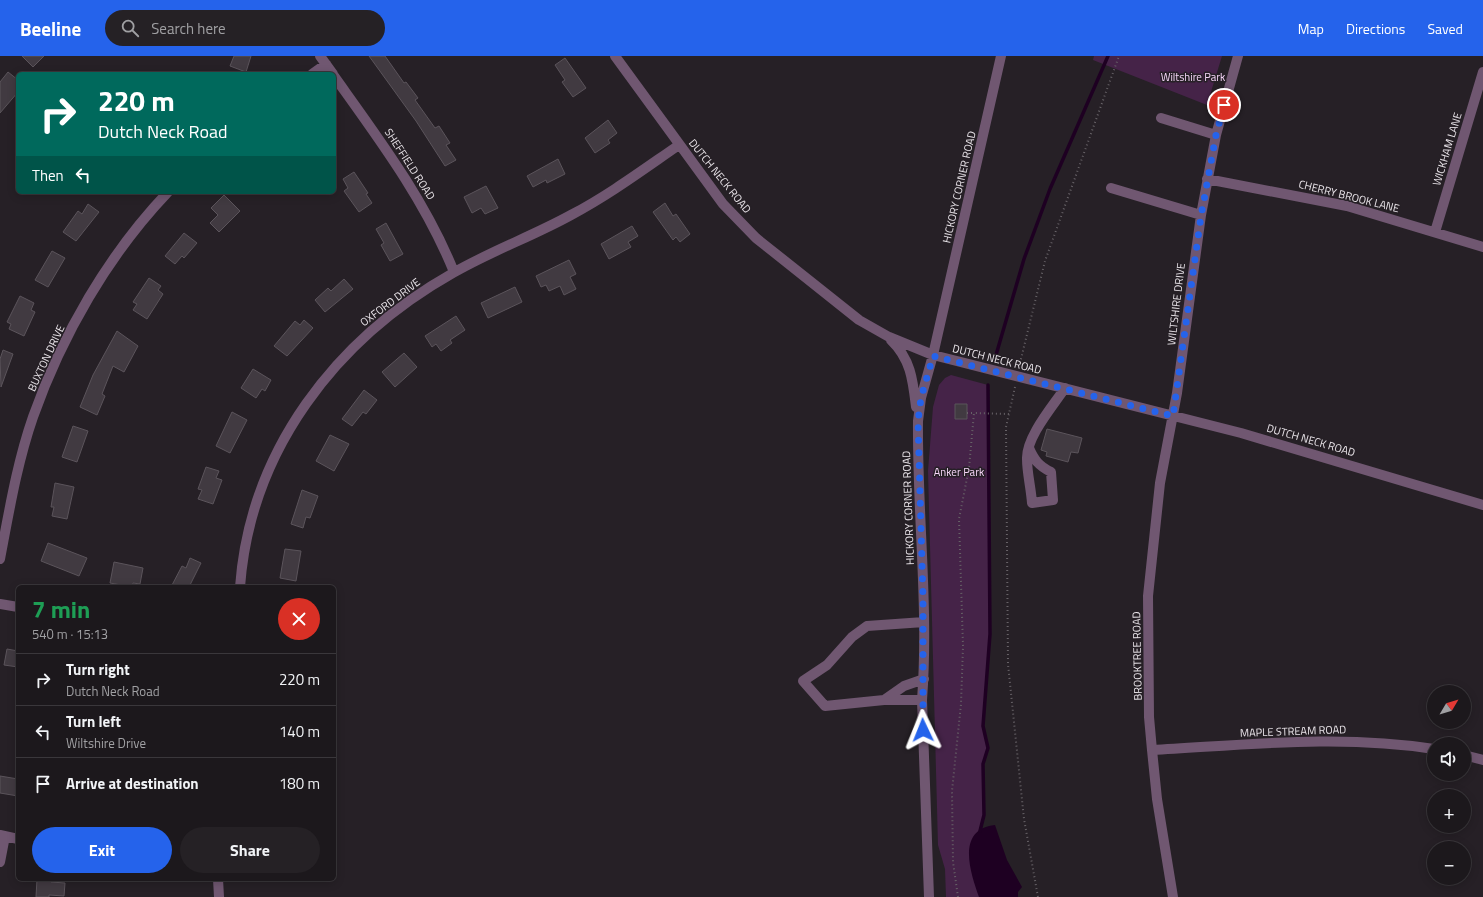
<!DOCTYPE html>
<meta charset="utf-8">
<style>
:root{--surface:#1c181c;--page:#252125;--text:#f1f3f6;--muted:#a0a0a3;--line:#3a373b;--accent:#2563eb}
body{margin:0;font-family:"Titillium Web",sans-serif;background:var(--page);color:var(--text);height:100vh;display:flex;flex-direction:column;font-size:15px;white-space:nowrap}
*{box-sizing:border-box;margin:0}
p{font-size:13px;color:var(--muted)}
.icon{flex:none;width:22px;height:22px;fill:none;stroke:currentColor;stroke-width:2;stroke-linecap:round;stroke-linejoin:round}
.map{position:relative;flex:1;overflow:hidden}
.side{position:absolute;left:16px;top:529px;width:320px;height:296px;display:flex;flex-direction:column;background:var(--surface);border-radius:6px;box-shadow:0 2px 10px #0003,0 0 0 1px var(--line)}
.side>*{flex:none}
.hud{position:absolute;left:16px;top:16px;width:320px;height:122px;border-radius:6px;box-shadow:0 2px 10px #0003,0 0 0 1px var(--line);background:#00695c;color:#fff;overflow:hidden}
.needle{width:26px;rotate:52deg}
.tools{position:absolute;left:1427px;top:629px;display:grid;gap:8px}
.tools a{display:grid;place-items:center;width:44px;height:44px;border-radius:50%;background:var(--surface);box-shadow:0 2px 10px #0003,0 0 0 1px var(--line);font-size:20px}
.pin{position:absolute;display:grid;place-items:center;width:34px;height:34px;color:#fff;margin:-17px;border:2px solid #fff;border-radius:50%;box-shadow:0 1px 4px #0007}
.me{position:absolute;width:44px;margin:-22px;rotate:358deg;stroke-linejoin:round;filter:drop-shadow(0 0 3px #0008)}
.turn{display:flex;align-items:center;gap:14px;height:84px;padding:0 16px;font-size:18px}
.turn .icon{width:52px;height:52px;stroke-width:2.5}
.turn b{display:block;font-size:28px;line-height:34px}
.then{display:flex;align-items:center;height:38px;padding:0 16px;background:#0003;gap:8px;font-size:15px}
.round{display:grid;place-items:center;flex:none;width:42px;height:42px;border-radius:21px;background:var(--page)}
.overview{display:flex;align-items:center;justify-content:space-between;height:68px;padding:0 16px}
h1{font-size:24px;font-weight:700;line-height:30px;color:#1e9e55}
.button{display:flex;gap:8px;margin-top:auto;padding:8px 16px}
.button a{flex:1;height:46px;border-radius:24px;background:var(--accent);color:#fff;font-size:16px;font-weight:700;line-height:46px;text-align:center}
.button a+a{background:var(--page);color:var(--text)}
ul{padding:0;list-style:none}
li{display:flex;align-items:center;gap:12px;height:52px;padding:0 16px;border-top:1px solid var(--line)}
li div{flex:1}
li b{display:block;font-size:15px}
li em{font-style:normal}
header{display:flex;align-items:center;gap:24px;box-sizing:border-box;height:56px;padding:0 20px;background:var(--accent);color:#fff}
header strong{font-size:19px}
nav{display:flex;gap:22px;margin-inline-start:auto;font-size:14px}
.search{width:280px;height:36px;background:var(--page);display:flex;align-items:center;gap:10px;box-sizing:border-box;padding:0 14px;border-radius:22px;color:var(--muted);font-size:15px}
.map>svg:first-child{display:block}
.green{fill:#452348}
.water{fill:#1e0022}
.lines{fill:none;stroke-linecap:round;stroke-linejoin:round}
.stream{stroke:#1e0022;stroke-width:3.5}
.building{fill:#413a41;stroke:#5b545b}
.path{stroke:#676267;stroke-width:2;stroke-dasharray:1 3;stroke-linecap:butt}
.minor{stroke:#705771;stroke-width:10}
.route{stroke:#2563eb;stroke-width:7;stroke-dasharray:0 12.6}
.labels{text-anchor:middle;stroke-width:3;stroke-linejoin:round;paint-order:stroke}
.park-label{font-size:11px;fill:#f7d7f9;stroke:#262026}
.street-label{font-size:11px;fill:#ebe6eb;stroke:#262026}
</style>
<header>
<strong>Beeline</strong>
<div class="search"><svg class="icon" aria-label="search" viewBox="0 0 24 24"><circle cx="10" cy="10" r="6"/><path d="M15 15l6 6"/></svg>Search here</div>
<nav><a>Map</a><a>Directions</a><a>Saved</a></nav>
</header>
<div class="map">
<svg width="1483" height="841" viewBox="0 0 1483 841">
<rect width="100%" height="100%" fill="#262026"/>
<path class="green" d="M1094,0H1222L1207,49L1093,4Z
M951,319L988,329L989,332L990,578L983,670L988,692L983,708L984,759L977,790L996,841H946L945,813L938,789L928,415L933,351L939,329L945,322Z"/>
<path class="water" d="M995,769L1007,804L1022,831L1018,836V841H979C970,816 956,773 995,769Z"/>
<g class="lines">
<path class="stream" d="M996,299L1024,203L1050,133L1108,0
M980,775L984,759L983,708L988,692L983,670L990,578L988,329"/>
</g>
<path class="building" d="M22,0H44L33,11Z
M234,0H251L246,16L230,10Z
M369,0H385L404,27L406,26L418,42L415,44L435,72L439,70L450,87L446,89L456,104L445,110L416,65Z
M565,2L586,32L573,41L562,26L565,24L555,9Z
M8,16L18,24V36L0,57V26Z
M608,64L617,77L608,84L610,87L595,97L585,82Z
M558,103L565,118L547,127L546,124L533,131L527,120Z
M354,116L368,137L366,138L372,147L359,156L344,135L348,132L343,123Z
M486,130L498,152L485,158L481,152L472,157L464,141Z
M224,139L240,155L219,176L210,167L218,159L211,152Z
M665,147L673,160L676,158L690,178L680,186L676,181L673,184L653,156Z
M88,148L99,156L76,185L63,176L78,155L82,158Z
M386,167L403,198L390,205L381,189L384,187L376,173Z
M632,170L638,180L628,186L631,191L609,203L601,188Z
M184,177L197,187L184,202L182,200L175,208L165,200Z
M52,195L65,202L48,231L35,224Z
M569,204L576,218L570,221L576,233L564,239L560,230L549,235L546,229L541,231L536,220Z
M149,222L161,230L158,234L163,238L147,263L133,254L137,248L133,246Z
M344,223L353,233L325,256L315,244L328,232L331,235Z
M515,231L522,246L488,262L481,247Z
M20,240L34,247L31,254L35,256L24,280L9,273L11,268L7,266Z
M456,260L465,274L450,284L452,287L441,295L436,288L432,291L425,280Z
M304,264L313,272L287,300L274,290L295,265L300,269Z
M117,275L138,290L124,316L113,310L102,338L105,340L97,359L80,351L93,319Z
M3,294L13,298L1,331L0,303Z
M404,297L417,311L395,331L382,316Z
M253,313L271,324L265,335L262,333L256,342L241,332Z
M364,334L377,344L366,358L363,356L352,370L342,363Z
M955,348H967V363H955Z
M232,356L247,364L230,397L216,390Z
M73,370L88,375L77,406L62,401Z
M1047,373L1082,382L1078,397L1071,396L1068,406L1046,400L1047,396L1041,394Z
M330,379L349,388L334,415L316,405Z
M206,411L219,415L216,422L222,424L213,448L198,443L202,434L198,433Z
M55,427L74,431L67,463L52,460L54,451H51Z
M302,434L318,440L310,462L306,461L303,472L291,468Z
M48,487L87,502L79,520L41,505Z
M285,493L301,495L296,525L280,522Z
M190,502L201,507L189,531H171L182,510L186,512Z
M114,506L143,512L140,528L133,527L132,531L110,527Z
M7,593L18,595V611L4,609Z
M0,720L18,723V740L0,737Z
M37,823H51V826L65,827L64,840L49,839V841H36Z"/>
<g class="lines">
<path class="path" d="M1019,311L1045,205L1119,0
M1015,331L1006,371L1008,608L1024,763L1038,841
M967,357H974
M958,841L953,806L952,735L961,648L963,590L959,463L969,412L974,357L1009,358"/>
<path class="minor" d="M320,0L333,18
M615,0L723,148L756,182L859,264L889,281L933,299L1241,377L1483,449
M312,18L326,8
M334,20C379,83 425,144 454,216
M1161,62L1216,79
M1207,123L1347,150L1483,191
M1111,132L1201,159
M1435,176L1483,16
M891,284C911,303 913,325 916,351
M1029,392C1034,404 1039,410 1051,416L1053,444L1032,447C1031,432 1027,417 1027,403C1026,381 1053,350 1065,332
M0,503C9,456 17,407 33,361C62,279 108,199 168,136
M240,531C250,394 336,283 453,217C491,195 533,180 571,159C609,139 644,113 679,89
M0,548L18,551
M884,644L904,630L924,623
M922,644H884L825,650L803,625L827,609L852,581L867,570L924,566
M1152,694C1246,689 1341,678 1434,693
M1464,699L1483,704
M0,779L18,783
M0,806L5,780
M218,823L219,841
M929,841L922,644C929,551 917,458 918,365L921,342L933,299L1001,0
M1173,841L1157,743L1152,694L1149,661L1148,540L1160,427L1177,337L1201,159L1216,79L1238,0"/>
</g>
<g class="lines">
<path class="route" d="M923,674V542L918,365L921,342L933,300L1173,360L1201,160L1216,79L1224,49"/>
</g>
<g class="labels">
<g class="park-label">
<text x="1193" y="25">Wiltshire Park</text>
<text x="959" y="420">Anker Park</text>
</g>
<g class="street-label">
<text transform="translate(1447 93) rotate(-73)" y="4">WICKHAM LANE</text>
<text transform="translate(410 108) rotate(57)" y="4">SHEFFIELD ROAD</text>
<text transform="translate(720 120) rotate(51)" y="4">DUTCH NECK ROAD</text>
<text transform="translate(959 131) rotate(-77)" y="4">HICKORY CORNER ROAD</text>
<text transform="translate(1349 140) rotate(14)" y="4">CHERRY BROOK LANE</text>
<text transform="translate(390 246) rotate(-37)" y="4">OXFORD DRIVE</text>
<text transform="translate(1176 248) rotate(-83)" y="4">WILTSHIRE DRIVE</text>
<text transform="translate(46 302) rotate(-65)" y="4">BUXTON DRIVE</text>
<text transform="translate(997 303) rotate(14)" y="4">DUTCH NECK ROAD</text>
<text transform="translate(1311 384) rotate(16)" y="4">DUTCH NECK ROAD</text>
<text transform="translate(908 452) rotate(-92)" y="4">HICKORY CORNER ROAD</text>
<text transform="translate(1137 600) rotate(-91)" y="4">BROOKTREE ROAD</text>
<text transform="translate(1293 675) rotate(-2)" y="4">MAPLE STREAM ROAD</text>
</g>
</g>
</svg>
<div class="tools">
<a><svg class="needle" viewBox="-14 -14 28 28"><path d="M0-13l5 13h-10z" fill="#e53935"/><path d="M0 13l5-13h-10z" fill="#a0a0a3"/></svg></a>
<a><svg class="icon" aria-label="sound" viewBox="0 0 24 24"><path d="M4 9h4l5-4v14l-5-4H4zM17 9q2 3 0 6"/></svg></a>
<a>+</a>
<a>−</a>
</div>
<div class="pin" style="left:1224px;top:49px;background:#d93025"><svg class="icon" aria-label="arrive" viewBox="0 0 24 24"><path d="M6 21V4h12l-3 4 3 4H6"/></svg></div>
<svg class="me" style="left:923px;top:674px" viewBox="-20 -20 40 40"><path d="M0-17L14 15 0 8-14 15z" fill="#2563eb" stroke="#fff" stroke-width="4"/></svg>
<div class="hud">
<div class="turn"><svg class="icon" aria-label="right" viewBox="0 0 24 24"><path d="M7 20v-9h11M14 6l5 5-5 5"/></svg><div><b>220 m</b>Dutch Neck Road</div></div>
<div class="then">Then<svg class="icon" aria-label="left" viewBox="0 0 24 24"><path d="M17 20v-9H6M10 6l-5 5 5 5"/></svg></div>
</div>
<section class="side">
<div class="overview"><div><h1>7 min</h1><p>540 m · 15:13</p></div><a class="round" style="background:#d93025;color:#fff"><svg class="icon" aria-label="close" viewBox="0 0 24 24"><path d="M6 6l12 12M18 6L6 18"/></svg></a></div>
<ul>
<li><svg class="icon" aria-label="right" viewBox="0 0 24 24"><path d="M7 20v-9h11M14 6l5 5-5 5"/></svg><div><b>Turn right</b><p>Dutch Neck Road</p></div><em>220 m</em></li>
<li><svg class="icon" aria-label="left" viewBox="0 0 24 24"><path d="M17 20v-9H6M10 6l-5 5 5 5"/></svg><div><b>Turn left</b><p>Wiltshire Drive</p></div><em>140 m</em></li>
<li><svg class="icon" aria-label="arrive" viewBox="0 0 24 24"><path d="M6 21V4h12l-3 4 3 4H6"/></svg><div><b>Arrive at destination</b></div><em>180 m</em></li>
</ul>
<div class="button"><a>Exit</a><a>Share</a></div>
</section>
</div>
